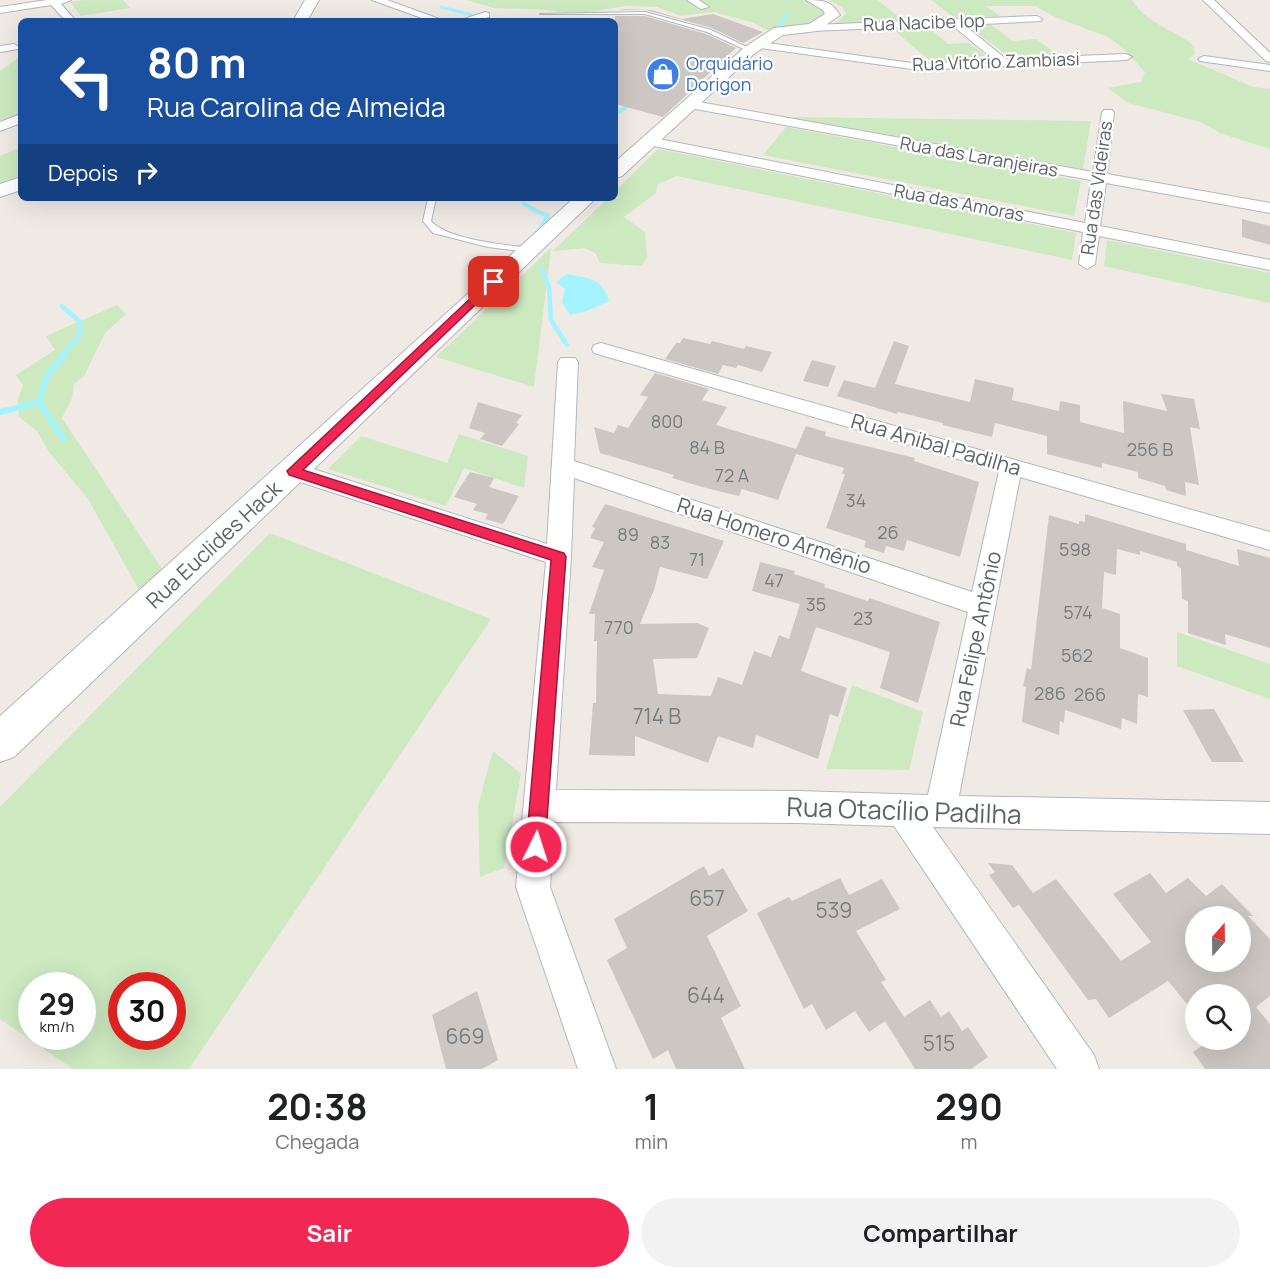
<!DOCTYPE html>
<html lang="pt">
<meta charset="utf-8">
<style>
:root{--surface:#fff;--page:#f2f2f2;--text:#202124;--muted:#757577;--accent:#f32754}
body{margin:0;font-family:Manrope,sans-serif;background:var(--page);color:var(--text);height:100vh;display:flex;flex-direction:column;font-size:22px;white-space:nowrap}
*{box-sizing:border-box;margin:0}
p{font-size:20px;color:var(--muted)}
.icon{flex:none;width:33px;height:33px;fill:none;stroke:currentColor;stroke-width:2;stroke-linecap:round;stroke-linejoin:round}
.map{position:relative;height:1069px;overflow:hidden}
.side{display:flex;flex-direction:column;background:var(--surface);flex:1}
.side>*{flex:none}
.hud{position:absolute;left:18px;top:18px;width:600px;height:183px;border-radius:9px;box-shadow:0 6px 24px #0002;background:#1a4fa0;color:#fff;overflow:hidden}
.needle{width:39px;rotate:20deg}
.controls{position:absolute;left:1185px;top:906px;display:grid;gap:12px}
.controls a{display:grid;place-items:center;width:66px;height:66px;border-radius:50%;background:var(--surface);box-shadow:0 6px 24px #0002;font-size:30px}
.speed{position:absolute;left:18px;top:972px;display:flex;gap:12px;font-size:30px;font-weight:700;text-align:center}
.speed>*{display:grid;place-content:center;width:78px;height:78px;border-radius:50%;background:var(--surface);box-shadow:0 6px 24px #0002;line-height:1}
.speed small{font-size:15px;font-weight:400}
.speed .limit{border:9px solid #d22;background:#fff;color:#111}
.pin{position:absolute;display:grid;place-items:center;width:51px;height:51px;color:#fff;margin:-26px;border-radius:12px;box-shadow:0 3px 9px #0006}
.me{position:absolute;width:66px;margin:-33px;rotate:4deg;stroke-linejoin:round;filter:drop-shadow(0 0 4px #0008)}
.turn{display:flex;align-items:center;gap:21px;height:126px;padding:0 30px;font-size:27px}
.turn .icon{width:78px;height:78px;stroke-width:2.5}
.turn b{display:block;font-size:42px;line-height:51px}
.then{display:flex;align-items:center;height:57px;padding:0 30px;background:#0003;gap:12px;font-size:22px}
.eta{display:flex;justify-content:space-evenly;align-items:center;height:102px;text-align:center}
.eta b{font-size:36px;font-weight:700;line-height:42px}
.cta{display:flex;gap:12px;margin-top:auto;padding:12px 30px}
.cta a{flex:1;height:69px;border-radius:36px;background:var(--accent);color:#fff;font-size:24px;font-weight:700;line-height:69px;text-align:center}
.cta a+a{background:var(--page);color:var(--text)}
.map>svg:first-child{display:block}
.green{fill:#cce9c0;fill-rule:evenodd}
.water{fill:#a5f3ff}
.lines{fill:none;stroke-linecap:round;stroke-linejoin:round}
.stream-far3{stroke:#a5f3ff;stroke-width:3}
.stream-far2{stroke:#a5f3ff;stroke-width:4}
.stream-far1{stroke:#a5f3ff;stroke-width:4.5}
.stream{stroke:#a5f3ff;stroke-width:6}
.building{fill:#cdc7c3;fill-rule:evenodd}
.lane-casing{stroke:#b2b8ba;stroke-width:2}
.street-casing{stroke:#b2b8ba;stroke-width:2}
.secondary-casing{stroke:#b1b7ba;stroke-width:2}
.lane{fill:#fff;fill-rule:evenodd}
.street{fill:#fff;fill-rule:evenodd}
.secondary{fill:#fff;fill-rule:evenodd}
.route{fill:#f32754;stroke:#9e1937;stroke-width:1.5}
.labels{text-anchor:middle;stroke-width:4.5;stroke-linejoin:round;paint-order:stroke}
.far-street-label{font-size:18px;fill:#5c6366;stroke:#fff}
.far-shop-label{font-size:18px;fill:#366cbe;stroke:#fff;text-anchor:start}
.number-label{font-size:18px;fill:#787c7d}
.street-label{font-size:21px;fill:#5c6366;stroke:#fff}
.near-number-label{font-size:21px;fill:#787c7d}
.near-street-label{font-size:26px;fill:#5c6366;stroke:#fff}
</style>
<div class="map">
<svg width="1270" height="1069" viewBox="0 0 1270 1069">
<rect width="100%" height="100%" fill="#f0eae4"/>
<path class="green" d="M83,0H123L130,8L81,16L70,2Z
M467,0H803L810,2L830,14L825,19L773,33L754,23L714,12L681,16L657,7L626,6L575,14L536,9L493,8Z
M829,0H878L902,20L836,23L846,14L842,7Z
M931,0H1132C1146,23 1173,29 1193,45L1195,54L1188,59L1253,87L1270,89V149L1220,133L1201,122L1128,103L1108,88L1141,82L1145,72L1124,49L1108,37L1055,17L1035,6H986L1000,16L955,18Z
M990,24L1013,41L1036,39L1057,54L1008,56L967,25Z
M928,27L948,44L969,43L990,59L931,62L893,29Z
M21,56V114L0,123V71Z
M788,117L1091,121L1083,169Z
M786,127L1081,181L1074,216L763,155Z
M21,147V175L0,183V156Z
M658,149L1076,233L1072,260L677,176L658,184L656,193L624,217L645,232L647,257L642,266L600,263L595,253L585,248L553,251L608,198H615V191Z
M1107,240L1270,273V303L1104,266Z
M551,248L534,387L436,357Z
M117,305L126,314L105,333L84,376L74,384L72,398L62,418L166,575L143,597L88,499L49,452L37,431L19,417L18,400L23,385L16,375L55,350L46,336Z
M459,434L528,456L524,488L464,468L446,506L328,469L361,436L447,463Z
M270,533L491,619L189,1069H73L0,1019V807ZM32,986H82V1036H32ZM122,986H172V1036H122Z
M1177,632L1270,664V699L1177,666Z
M852,685L923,712L909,770L826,769Z
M493,751L521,774L504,868L480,877L478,806Z"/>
<path class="water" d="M567,274C587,278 603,278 609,301L587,311L570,315L562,302L565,289L556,282Z"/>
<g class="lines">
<path class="stream-far3" d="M441,7L472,15
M484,18L495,21
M778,26L788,14"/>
<path class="stream-far2" d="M615,114L633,103
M523,198L524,204L533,209"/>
<path class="stream-far1" d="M530,208L548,216L538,232
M542,270L549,287L551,320L567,345
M62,306L81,323L78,338L62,356"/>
<path class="stream" d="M64,355L48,374L39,402L64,439
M0,412L39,402"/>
</g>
<path class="building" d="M625,9L652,10L681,19L713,14L763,32L743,43L712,28L646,10H618Z
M615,16H645L706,34L736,48L663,117L615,104Z
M1242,219L1270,226V245L1242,237Z
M683,338L710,344L712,341L744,349L746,346L772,352L762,372L738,365L736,368L723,365L718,374L665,359L676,343H680Z
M894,341L909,346L895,384L970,402L975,379L1014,388L1012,400L1059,411L1060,401L1080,405V422L1124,433L1123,401L1167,411L1161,394L1194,399L1200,429L1190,427L1199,485L1185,482L1186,496L1166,490L1165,486L1138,478V472L1102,463V468L1047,454V436L995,423L992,437L943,425V423L898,412L897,414L837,396L844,380L875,388Z
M812,360L836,366L828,387L803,381Z
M655,373L709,389L702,400L727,407L716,425L796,449L806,426L826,432L825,436L915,458L914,461L979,482L960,557L907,540L904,551L886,546L884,553L864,547L866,541L826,528L845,474H842L844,468L796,454L778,500L742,489L739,496L706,488L672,478L674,475L600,453L594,427L614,433L618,425L628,428L648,397L640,395Z
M478,402L522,415L516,423L519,424L502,446L480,439L485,433L469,428Z
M470,472L494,478L489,487L519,496L503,524L485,519L488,514L473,510L477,504L454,497Z
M605,504L724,541L707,579L660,567L654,590L640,624L697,623L709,628L697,658L653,659L658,694L711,696L718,677L742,685L754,651L771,657L779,635L789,639L800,604L752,591L760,562L795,571L794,574L825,584L824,587L868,601L869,598L940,622L918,703L880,688L890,652L816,627L801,671L847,688L838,717L830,714L818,759L756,735L753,748L718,736L708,763L635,736V756L589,755L593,703H596L597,641H594L595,614H589L604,570L592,567L604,542L590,538L595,528L592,527Z
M1085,514L1186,544V550L1239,566L1237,549L1270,558V648L1225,634L1226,645L1188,633V601L1182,599L1181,568L1177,566V562L1140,551V555L1117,549L1116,575L1104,572L1102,608L1120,614V648L1148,658V697L1138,694L1137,724L1122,718L1121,729L1065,710L1064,723L1060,721L1059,735L1022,722L1026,687L1023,686L1027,668L1031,670L1049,515L1079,524V521L1085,522Z
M1214,709L1230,737L1244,762H1212L1183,710Z
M988,863L1012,865L1033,893L1056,879L1121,961L1151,942L1113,894L1150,873L1166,893L1188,878L1206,896L1222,884L1253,916H1248L1270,939V996L1256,1007L1270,1024V1069H1205L1193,1052L1211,1040H1240V994H1196V1015L1168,981L1109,1018L1096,999L1088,1000L1019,905L1013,908L989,875L995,872ZM1196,916H1240V962H1196Z
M704,866L709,876L723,868L748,911L707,936L741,1006L721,1018L745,1069H676L668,1050L653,1059L607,960L627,948L614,919Z
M840,878L849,895L882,879L900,909L856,931L886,980L881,982L904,1017L930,1000L941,1017L949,1011L962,1031L968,1027L988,1057L971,1069H915L885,1021L869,1032L855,1011L826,1030L812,1004L804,1009L757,913L789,897L792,901Z
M477,991L498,1060L482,1069H446L432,1015Z"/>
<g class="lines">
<defs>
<path id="lane" d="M645,12L711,30L753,50L748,51L707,32L645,14H540Z
M428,198H436L431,221C448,240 502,244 528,248L532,250L528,252L488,247L433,233L423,221Z"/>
<path id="street" d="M47,0H71L61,4L76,21H66L51,5L0,13V7Z
M372,0H387L445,21H430Z
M687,0H699L709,7L701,9Z
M1203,0H1214L1270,53V62L1266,61Z
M485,12L489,13V17L474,21H458Z
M1037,16L1042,19L1041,21L964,25L1006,59L1126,54L1132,57L1126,60L919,70L760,48L755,45L760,42L919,64L994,60L952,25L812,31L807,28L812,25Z
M14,44L19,47L18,49L0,52V46Z
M1204,56L1270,65V71L1200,61L1198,59Z
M688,100L1093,172L1102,113L1104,110H1112L1114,113L1107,174L1270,203V213L1106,183L1100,226L1270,260V270L1099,236L1095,264L1087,269L1079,264L1083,232L644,144L642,141L649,137L1085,223L1091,180L684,107L682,104Z
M21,114V123L0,131V122Z
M601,343L1270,532V550L1020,477L959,796L1270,802V834L933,827L1094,1055L1099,1069H1057L894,826L798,823L554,822L550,887L616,1069H578L516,887L546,562L285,477L282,471L285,465L293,463L301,465L547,544L558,362L561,358H575L578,362L574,461L972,592L999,471L594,353L592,349L594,345ZM574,478L968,612L928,795L798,791L556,790L571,557Z"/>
<path id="secondary" d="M305,0H319L307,21H293Z
M806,0C823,0 831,1 840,15L817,31L783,35L755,53L622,176L615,178V162L745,47L774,28L809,24L825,14L823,10Z
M21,177V190L0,197V184Z
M574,198H596L14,757L0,762V716Z"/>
</defs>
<use href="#lane" class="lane-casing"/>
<use href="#street" class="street-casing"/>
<use href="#secondary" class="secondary-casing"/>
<use href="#lane" class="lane"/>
<use href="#street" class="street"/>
<use href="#secondary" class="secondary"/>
</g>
<path class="route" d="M491,279L499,282L303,470L564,553L566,557L545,847L542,853L536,856L529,853L526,847L551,560L289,475L287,471Z"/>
<defs>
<symbol id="shop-disc" viewBox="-11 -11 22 22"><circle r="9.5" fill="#3f7fe0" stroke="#fff"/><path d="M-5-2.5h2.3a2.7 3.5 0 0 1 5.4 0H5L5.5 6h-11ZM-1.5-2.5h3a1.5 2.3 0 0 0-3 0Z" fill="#fff"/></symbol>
</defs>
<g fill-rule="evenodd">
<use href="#shop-disc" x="644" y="55" width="38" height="38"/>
</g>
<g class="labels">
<g class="far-street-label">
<text transform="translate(924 23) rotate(-2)" y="6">Rua Nacibe Iop</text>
<text transform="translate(996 62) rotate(-2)" y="6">Rua Vitório Zambiasi</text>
<text transform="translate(979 157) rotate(10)" y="6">Rua das Laranjeiras</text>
<text transform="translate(1097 188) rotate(-82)" y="6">Rua das Videiras</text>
<text transform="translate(959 203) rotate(11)" y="6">Rua das Amoras</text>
</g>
<g class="far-shop-label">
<text x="686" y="70">Orquidário<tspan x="686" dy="21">Dorigon</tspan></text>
</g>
<g class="number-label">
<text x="667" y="428">800</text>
<text x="707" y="454">84 B</text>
<text x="1150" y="456">256 B</text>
<text x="732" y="482">72 A</text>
<text x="856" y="507">34</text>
<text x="888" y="539">26</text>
<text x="628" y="541">89</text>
<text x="660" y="549">83</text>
<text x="1075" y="556">598</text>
<text x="697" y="566">71</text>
<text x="774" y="587">47</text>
<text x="816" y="611">35</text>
<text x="1078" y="619">574</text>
<text x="863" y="625">23</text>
<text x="619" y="634">770</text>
<text x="1077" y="662">562</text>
<text x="1050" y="700">286</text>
<text x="1090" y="701">266</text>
</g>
<g class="street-label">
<text transform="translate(936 445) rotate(16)" y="7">Rua Anibal Padilha</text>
<text transform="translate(774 536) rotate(18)" y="7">Rua Homero Armênio</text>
<text transform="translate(214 545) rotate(-43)" y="7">Rua Euclides Hack</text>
<text transform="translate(976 639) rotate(-78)" y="7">Rua Felipe Antônio</text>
</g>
<g class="near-number-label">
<text x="657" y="724">714 B</text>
<text x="707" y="906">657</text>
<text x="834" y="918">539</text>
<text x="706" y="1003">644</text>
<text x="465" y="1044">669</text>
<text x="939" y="1051">515</text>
</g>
<g class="near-street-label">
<text transform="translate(904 811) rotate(2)" y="9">Rua Otacílio Padilha</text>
</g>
</g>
</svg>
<div class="controls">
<a><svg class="needle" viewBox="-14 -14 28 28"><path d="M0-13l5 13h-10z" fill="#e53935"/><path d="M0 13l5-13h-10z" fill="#757577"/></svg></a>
<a><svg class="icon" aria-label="search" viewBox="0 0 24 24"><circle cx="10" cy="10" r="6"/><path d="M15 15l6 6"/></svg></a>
</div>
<div class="speed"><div>29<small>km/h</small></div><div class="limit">30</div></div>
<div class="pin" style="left:494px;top:282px;background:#d93025"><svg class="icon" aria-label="arrive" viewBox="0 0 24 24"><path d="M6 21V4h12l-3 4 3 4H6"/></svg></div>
<svg class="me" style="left:536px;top:847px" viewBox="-20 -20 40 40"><circle r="17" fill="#f32754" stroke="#fff" stroke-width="3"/><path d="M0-11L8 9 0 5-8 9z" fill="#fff"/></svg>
<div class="hud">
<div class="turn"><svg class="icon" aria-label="left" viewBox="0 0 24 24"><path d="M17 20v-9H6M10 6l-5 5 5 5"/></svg><div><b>80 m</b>Rua Carolina de Almeida</div></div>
<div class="then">Depois<svg class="icon" aria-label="right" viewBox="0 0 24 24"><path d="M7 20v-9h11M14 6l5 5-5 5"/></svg></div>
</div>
</div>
<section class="side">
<div class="eta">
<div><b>20:38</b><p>Chegada</p></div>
<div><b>1</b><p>min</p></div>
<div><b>290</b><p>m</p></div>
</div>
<div class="cta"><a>Sair</a><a>Compartilhar</a></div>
</section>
